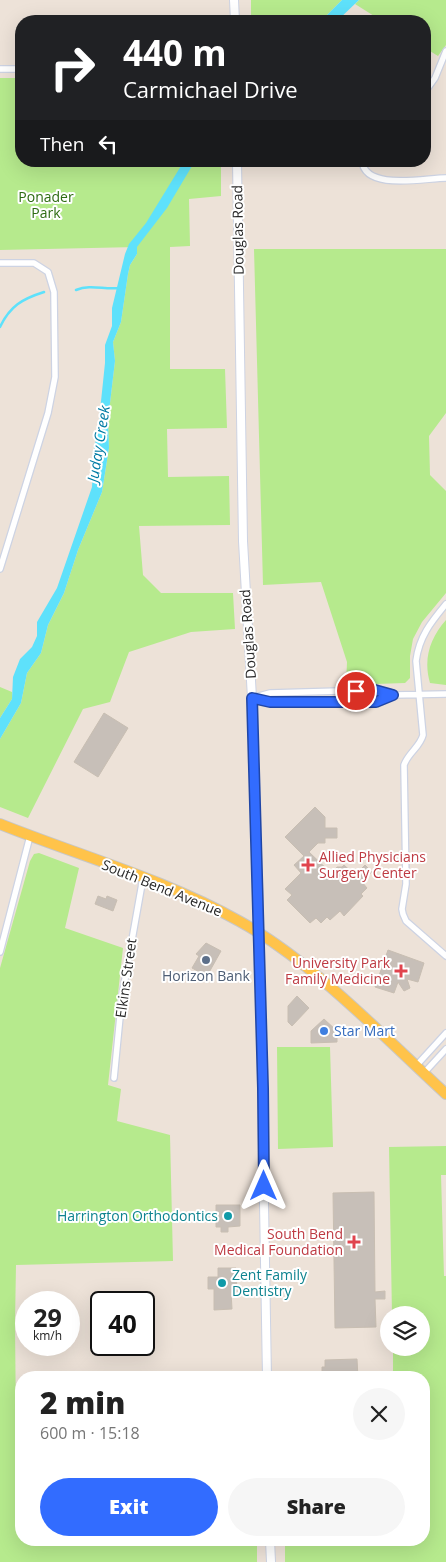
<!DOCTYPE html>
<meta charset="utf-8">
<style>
:root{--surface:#fff;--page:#f6f6f6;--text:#222;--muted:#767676;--accent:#326cff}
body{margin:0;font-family:"Open Sans",sans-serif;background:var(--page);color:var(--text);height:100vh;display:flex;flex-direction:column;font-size:19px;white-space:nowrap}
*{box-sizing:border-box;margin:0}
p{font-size:16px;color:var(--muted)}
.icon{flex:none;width:28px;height:28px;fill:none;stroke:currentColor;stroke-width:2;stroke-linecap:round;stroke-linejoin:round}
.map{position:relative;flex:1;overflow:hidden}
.drawer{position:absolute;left:15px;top:1371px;width:415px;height:175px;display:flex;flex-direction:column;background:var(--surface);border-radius:20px;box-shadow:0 5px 20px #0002}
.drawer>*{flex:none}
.hud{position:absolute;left:15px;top:15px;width:416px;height:152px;border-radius:20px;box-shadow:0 5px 20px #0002;background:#202124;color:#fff;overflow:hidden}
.controls{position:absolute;left:380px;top:1306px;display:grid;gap:10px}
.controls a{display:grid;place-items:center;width:50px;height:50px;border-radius:50%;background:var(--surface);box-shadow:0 5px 20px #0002;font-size:25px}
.speed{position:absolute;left:15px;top:1291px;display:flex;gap:10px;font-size:25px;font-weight:700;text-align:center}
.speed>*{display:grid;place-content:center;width:65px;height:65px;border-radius:50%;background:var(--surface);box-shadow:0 5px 20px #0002;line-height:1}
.speed small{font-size:12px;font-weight:400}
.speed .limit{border:2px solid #111;border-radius:8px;background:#fff;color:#111}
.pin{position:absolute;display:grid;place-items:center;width:42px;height:42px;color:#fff;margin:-21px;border:2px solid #fff;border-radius:50%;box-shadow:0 1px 5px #0007}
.me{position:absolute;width:55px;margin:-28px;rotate:0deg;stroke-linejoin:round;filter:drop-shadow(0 0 4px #0008)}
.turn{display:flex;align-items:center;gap:18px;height:105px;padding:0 25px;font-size:22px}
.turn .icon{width:65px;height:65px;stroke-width:2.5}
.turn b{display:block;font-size:35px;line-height:42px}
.then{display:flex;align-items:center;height:48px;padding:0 25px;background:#0003;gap:10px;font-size:19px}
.round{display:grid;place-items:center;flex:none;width:52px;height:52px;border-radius:26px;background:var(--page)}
.overview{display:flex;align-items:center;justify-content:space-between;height:85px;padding:0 25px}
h1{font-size:30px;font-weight:800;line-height:38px}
.cta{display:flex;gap:10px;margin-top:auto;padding:10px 25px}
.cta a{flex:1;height:58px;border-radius:30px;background:var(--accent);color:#fff;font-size:20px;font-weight:800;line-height:58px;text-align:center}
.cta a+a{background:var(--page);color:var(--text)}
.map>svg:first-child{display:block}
.green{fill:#b6ea8d}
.water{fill:#5ee1fb}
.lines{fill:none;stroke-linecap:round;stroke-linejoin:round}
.stream{stroke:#5ee1fb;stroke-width:2.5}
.building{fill:#c7bfb8;stroke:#c8beb2}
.minor-casing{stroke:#cdd3e3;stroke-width:8}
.tertiary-casing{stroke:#cdd3e3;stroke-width:10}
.primary-casing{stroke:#c7c7c7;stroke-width:12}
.minor{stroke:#fff;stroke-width:5.5}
.tertiary{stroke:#fff;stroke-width:8}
.primary{stroke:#ffc34a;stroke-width:10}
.route-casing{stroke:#2046a6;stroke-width:12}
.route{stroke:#326cff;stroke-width:9}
.health-dot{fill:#e0444e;stroke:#fff;stroke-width:2}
.service-dot{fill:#5c6f8a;stroke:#fff;stroke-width:2}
.shop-dot{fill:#3f7fe0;stroke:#fff;stroke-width:2}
.culture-dot{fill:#0f9aa8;stroke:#fff;stroke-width:2}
.labels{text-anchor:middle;stroke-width:4;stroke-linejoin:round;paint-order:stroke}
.park-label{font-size:14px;fill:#2d6c12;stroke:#fff}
.street-label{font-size:14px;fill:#282828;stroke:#fff}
.health-label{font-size:14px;fill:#be3a42;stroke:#fff;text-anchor:end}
.service-label{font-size:14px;fill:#4e5e75;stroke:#fff}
.shop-label{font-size:14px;fill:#366cbe;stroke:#fff;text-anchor:start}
.culture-label{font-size:14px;fill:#0d838f;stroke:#fff;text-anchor:end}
.water-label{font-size:15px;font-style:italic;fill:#007ba4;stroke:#fff}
</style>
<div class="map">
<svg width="446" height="1562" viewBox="0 0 446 1562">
<rect width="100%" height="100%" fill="#ede2d8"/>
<path class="green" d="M251,0H342L321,21H251Z
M359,0H446V45L438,56L425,48V21H382L355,4Z
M0,78H21V161H221V196L189,199L190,246L170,247V369H225L227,428L167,429L168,477L229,476L230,525L139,526L143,575L161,593H233L235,629L191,632L129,652L110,702L83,709L28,818L0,807V739L21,703L27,673L41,653L48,625L64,593L78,550L102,492L109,448L108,420L115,361L113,342L121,322L128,274L130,265L137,254V247L0,250Z
M254,249H446V413L429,436L430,475L446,491V593L422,622L413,639L410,656V678L405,683L346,685L347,662L321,582L263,585Z
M446,620V685L430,683C423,659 430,638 446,620Z
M0,687L12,692V699L0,718Z
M39,853L79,868L65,928L123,948L108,1085L121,1089L117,1121L170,1135L173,1261L16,1265L15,1323L17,1534H21V1540H257V1562H0V968L30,861L34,854Z
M277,1047H330L333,1147L278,1149Z
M446,1146V1175H441L444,1276H446V1562H285V1540H424V1378L393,1377V1348H421V1315H392L389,1147Z"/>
<path class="water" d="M342,0H359L337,21H321Z
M184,161H195L167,208L137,247V254L130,265L128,274L121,322L113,342L115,361L108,420L109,448L102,492L78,550L64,593L48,625L41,653L27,673L21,703L0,739V718L12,699L13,677L20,659L32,647L37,636V622L57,588L92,487L94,449L98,430L105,363V345L112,326V308L125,254L129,244L146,223Z"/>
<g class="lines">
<path class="stream" d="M76,290C91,284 104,290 120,288
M0,327C10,306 22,299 44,292"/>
</g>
<path class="building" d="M104,713L128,728L98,777L74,762Z
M315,807L325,817V828H337V838H325V843H318L309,852L332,874L337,867H342L344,865L355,875L365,865L372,872L362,882L367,888L361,894L363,896L344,916L340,911L330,920L327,917L321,923L316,918L310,923L287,900L292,895L285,889L301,873L294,865L304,856L285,837Z
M98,896L106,899L107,896L117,900L113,911L95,904Z
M206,943L221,951L207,976L192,968L199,956L196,954Z
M388,950L424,963L418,982L407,979L410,988L404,991L398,982L394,993L375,987Z
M297,996L309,1008L292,1026L288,1022V1006Z
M324,1019L337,1031V1042L311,1043V1031Z
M374,1192L375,1292L385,1291V1299H375L376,1327L335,1328L333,1193Z
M216,1205H240V1226L228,1227V1232H221V1227H216Z
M218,1268H236L237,1292H231L232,1309L214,1310V1289H208V1277H218Z
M357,1359L358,1378L322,1377V1367H325V1360Z"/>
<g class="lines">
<defs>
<path id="minor" d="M0,69H21
M425,92L435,78L446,51
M362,161C365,191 424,178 446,178
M0,263H34L48,272L54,292L55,377L48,413L0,569
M446,604C431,622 419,637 416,661L423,735C420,747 408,753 404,765L406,884L402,909L403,914L406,921L446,956
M252,698L270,693L375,690L393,695L446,694
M254,698L270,703L376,702L393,695
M0,952L30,836
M416,1066L446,1033
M424,1073L446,1049
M114,1078L122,996L143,878"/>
<path id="tertiary" d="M234,0L235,21
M237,161L243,541L252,698L259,913L267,1378
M270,1540L271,1562"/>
<path id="primary" d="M0,824C80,856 164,879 239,921C312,961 384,1037 446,1094"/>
</defs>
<use href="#minor" class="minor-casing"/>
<use href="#tertiary" class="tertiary-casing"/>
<use href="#primary" class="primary-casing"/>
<use href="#minor" class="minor"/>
<use href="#tertiary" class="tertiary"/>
<use href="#primary" class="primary"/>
</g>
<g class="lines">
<defs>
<path id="route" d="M264,1186L263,1088L252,698L270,702H376L393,695L375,690L356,691"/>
</defs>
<use href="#route" class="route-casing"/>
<use href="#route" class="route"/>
</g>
<g class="health-dot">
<path d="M305.5 857.5h5v5h5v5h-5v5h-5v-5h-5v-5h5z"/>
<path d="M398.5 963.5h5v5h5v5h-5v5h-5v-5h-5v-5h5z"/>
<path d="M351.5 1234.5h5v5h5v5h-5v5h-5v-5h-5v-5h5z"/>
</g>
<circle class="service-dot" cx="206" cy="960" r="5"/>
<circle class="shop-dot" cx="324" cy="1031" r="5"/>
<g class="culture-dot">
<circle cx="228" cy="1216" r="5"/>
<circle cx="222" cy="1283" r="5"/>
</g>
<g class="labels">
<g class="park-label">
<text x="46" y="202">Ponader<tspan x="46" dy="16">Park</tspan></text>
</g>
<g class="street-label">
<text transform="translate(238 230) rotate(-91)" y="5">Douglas Road</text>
<text transform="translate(248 634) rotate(-94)" y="5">Douglas Road</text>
<text transform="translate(162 888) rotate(22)" y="5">South Bend Avenue</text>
<text transform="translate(126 978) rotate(-82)" y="5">Elkins Street</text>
</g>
<g class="health-label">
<text x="319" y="862" text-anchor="start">Allied Physicians<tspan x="319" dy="16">Surgery Center</tspan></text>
<text x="390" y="968">University Park<tspan x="390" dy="16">Family Medicine</tspan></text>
<text x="343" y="1239">South Bend<tspan x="343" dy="16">Medical Foundation</tspan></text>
</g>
<g class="service-label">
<text x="206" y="981">Horizon Bank</text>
</g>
<g class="shop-label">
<text x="334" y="1036">Star Mart</text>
</g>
<g class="culture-label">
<text x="218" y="1221">Harrington Orthodontics</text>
<text x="232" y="1280" text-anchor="start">Zent Family<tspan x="232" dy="16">Dentistry</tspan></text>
</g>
<g class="water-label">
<text transform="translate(99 444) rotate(-81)" y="5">Juday Creek</text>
</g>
</g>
</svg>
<div class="controls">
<a><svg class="icon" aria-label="layers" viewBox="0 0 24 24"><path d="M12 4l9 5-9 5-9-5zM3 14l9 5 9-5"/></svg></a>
</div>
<div class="speed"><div>29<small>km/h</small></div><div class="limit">40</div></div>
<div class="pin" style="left:356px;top:691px;background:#d93025"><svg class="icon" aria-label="arrive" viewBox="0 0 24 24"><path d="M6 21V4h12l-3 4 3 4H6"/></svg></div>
<svg class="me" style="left:264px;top:1186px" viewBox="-20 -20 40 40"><path d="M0-17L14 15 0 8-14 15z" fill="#326cff" stroke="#fff" stroke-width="4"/></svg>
<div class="hud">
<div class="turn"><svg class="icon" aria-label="right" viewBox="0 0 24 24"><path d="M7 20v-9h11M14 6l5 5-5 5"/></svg><div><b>440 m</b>Carmichael Drive</div></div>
<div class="then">Then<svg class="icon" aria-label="left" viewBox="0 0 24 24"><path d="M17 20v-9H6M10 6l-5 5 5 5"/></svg></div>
</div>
<section class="drawer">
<div class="overview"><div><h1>2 min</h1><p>600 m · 15:18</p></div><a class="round"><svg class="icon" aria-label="close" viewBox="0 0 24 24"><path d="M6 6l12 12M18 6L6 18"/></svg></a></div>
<div class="cta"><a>Exit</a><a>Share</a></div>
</section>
</div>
